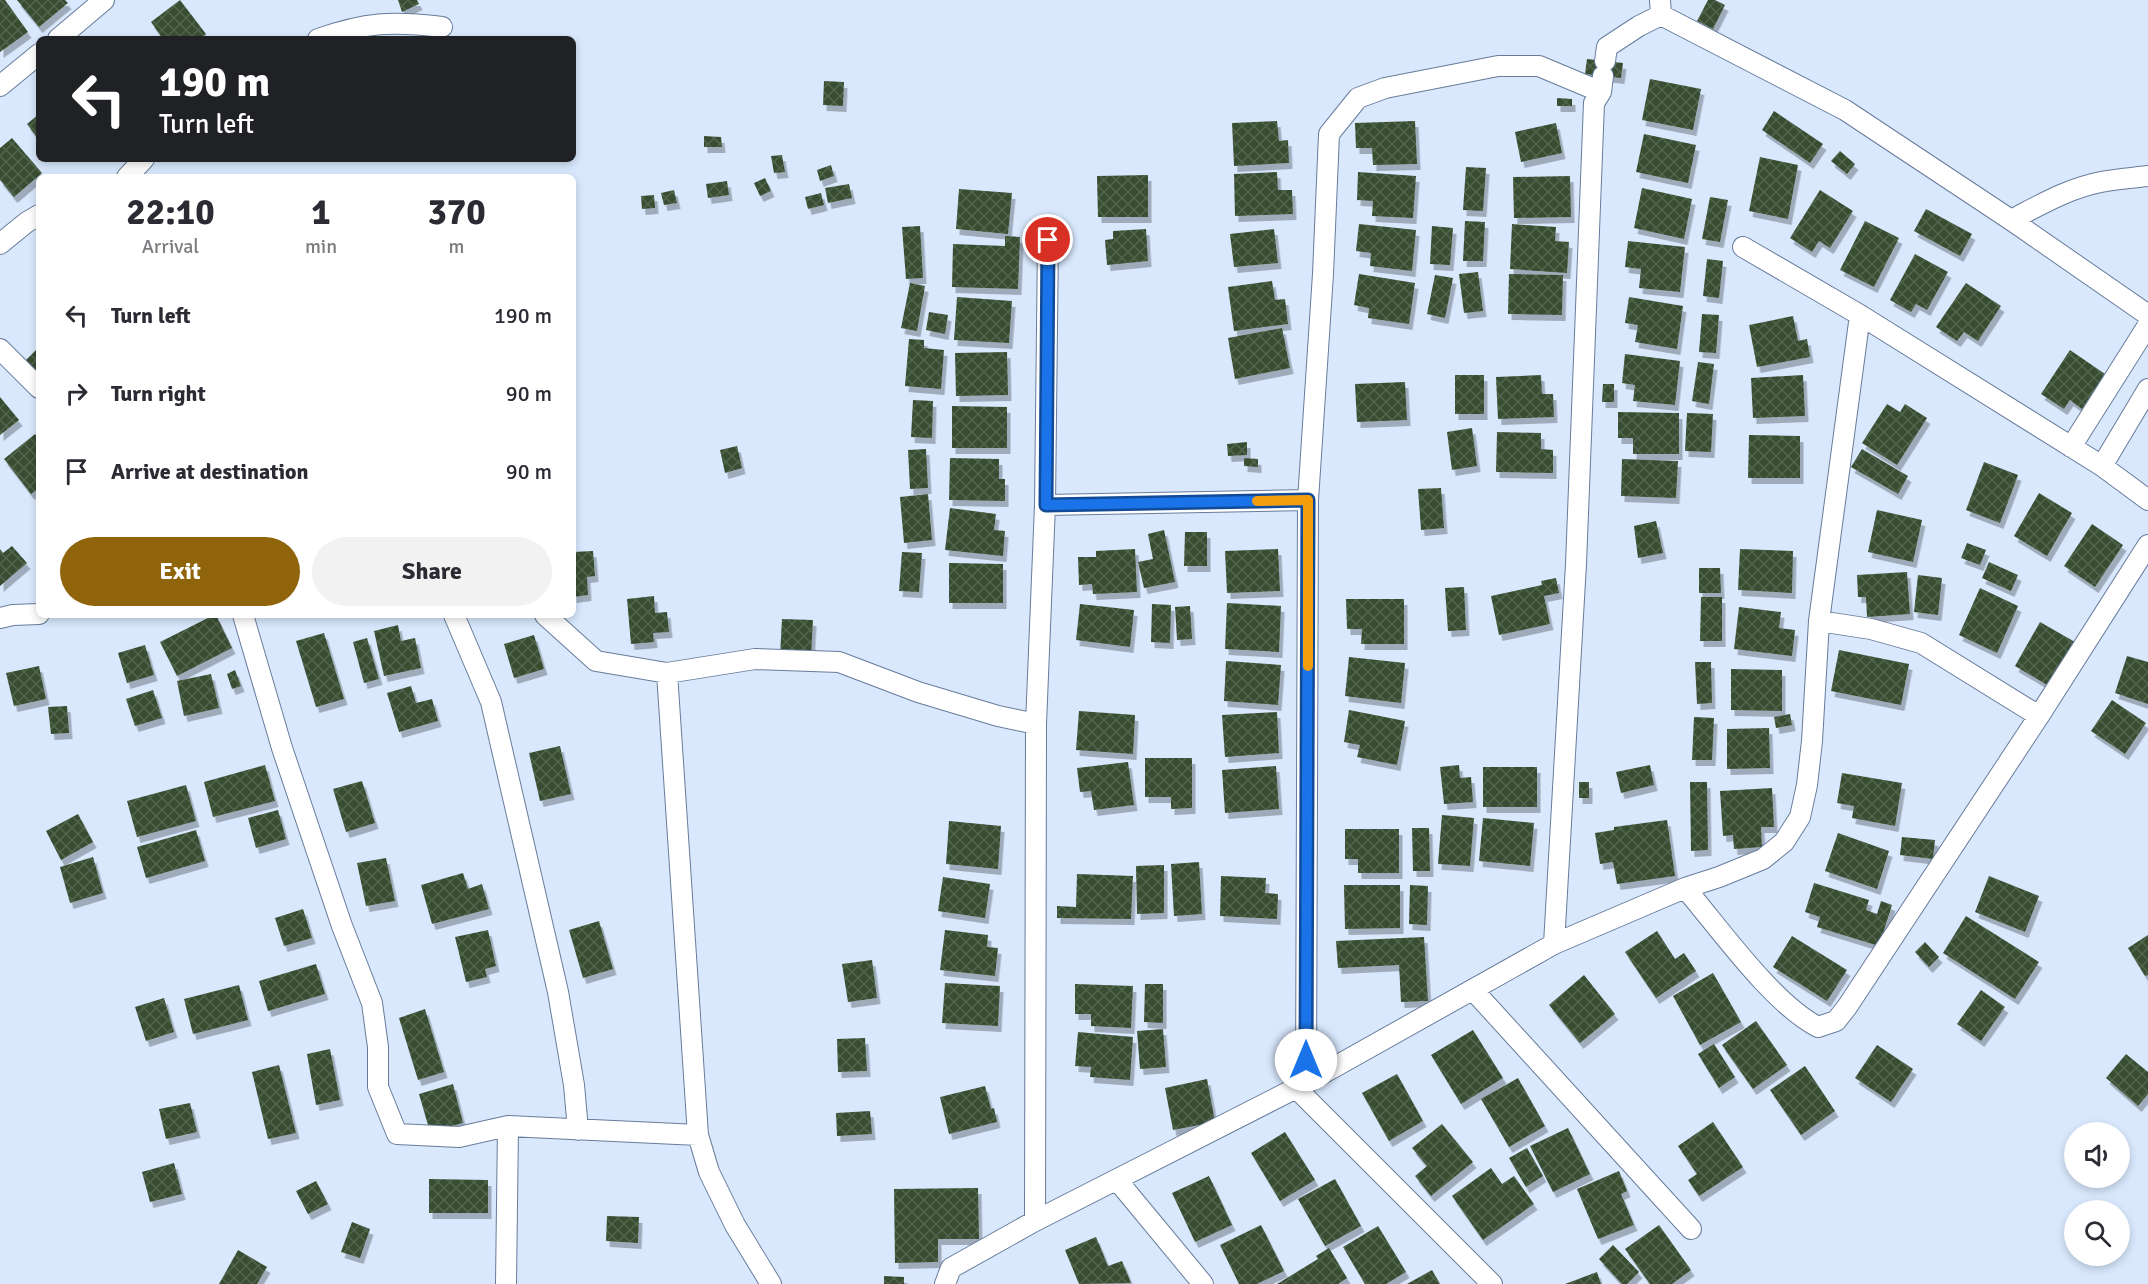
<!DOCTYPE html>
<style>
:root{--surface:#fff;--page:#f2f2f3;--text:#2b2b33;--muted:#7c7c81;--accent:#8f640b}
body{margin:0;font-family:Signika,sans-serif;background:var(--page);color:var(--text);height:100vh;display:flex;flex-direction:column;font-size:22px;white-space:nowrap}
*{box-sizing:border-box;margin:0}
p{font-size:20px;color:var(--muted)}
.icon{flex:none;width:33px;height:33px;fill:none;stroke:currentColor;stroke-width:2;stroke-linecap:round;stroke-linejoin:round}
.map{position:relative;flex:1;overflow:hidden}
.sheet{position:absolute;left:36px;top:174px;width:540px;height:444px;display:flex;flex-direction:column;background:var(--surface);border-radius:9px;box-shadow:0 3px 9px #0003}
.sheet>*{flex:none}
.hud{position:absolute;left:36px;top:36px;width:540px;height:126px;border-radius:9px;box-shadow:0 3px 9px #0003;background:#202124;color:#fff;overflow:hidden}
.fabs{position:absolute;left:2064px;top:1122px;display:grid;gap:12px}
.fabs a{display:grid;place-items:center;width:66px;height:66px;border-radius:50%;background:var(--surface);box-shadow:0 3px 9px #0003;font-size:30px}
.pin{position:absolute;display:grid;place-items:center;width:51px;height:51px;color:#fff;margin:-26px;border:3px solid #fff;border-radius:50%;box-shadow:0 2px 6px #0007}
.me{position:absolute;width:66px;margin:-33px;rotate:0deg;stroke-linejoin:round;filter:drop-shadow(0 0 4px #0008)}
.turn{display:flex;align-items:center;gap:21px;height:126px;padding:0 24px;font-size:27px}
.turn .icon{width:78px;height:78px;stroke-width:2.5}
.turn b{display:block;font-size:42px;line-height:51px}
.eta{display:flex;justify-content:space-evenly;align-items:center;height:102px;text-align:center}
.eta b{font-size:36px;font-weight:700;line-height:42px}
.primary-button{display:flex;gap:12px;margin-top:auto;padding:12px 24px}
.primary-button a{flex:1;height:69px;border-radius:36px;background:var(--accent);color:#fff;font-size:24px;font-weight:700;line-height:69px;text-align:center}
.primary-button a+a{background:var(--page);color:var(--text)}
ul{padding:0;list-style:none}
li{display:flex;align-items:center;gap:18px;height:78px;padding:0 24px}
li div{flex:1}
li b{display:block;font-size:22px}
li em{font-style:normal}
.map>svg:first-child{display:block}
.building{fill:url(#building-cross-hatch);filter:url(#shadow)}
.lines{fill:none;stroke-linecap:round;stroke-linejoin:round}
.street-casing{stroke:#677c9b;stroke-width:22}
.street{stroke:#fff;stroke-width:20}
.route-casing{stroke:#114b97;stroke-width:15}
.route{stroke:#1a73e8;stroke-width:10}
.slow{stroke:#f59e0b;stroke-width:10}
</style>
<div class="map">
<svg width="2148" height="1284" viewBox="0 0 2148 1284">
<defs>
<pattern id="building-cross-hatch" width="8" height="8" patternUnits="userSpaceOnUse" patternTransform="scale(1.5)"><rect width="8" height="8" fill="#394e31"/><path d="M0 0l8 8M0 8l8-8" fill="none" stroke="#53654e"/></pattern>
<filter id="shadow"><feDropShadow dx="3.5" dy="6" stdDeviation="0" flood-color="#0004"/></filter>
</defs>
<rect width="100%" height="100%" fill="#d9e8fd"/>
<path class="building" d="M0,0H5L28,32L0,52Z
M17,0H65L68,3L39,27Z
M180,0L206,34L199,39H163L151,22Z
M398,0H417L419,4L402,12Z
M1708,0H1715L1725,5L1713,29L1697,21Z
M1587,59L1623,63L1621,78L1585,74Z
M1650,79L1701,89L1693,130L1642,120Z
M824,81L844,82L843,106L823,105Z
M1557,98L1572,99V106H1557Z
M1774,111L1823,144L1810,163L1762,130Z
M39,114V140L27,124Z
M1277,121L1279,141L1288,140L1289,163L1234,166L1232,123Z
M1415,121L1417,164L1373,165L1372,148H1356L1355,123Z
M1556,123L1562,153L1521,162L1515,132Z
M1644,134L1696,145L1688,183L1636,172Z
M704,136L721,137L722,147H704Z
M12,138L42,173L14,197L0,180V148Z
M1840,151L1855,164L1847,174L1831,161Z
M782,155L785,172L774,173L771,156Z
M1760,157L1798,165L1788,219L1749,211Z
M831,165L834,176L820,181L817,170Z
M1466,167L1486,168L1483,211L1463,210Z
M1277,172L1278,190H1292L1293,214L1235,216L1234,174Z
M1358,172L1416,176L1413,218L1372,216L1373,201L1357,200Z
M1148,175V217H1098L1097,176Z
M1570,176L1571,217L1514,218L1513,177Z
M765,178L771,191L760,196L754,183Z
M727,181L729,195L708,198L706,184Z
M849,184L852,198L828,203L825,188Z
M1642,188L1692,199L1684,239L1634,228Z
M959,189L1012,193L1008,234L956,229Z
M674,190L677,203L664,205L661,193Z
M1820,190L1853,211L1830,248L1819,241L1812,252L1790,238Z
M821,193L824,205L808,209L805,197Z
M654,195L655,208L642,209L641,196Z
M1710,197L1728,200L1720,242L1702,239Z
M1926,209L1972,234L1960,256L1914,231Z
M1465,221L1485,222L1483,261H1463Z
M1865,221L1899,238L1874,287L1840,270Z
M1359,224L1416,230L1412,271L1370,266L1371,253L1356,251Z
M1512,224L1556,227L1555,241L1569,242L1567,273L1510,269Z
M920,226L923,278L906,279L902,227Z
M1432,226L1453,228L1450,265L1430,264Z
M1146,229L1148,261L1107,265L1105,240L1113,239V231Z
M1274,229L1278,263L1234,267L1230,234Z
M1005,236L1020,237L1018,289L952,287L953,244L1005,246Z
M1628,241L1685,247L1680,292L1639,288L1641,269L1625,267Z
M1915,254L1948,272L1927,310L1916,304L1911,312L1890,300Z
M1707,259L1723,261L1719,298L1703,296Z
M1478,272L1483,311L1464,313L1459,274Z
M1359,274L1415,283L1409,324L1368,318L1369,308L1354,305Z
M1509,274L1563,275L1562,315L1508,314Z
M1435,275L1453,278L1445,318L1427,314Z
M1272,281L1275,300L1285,299L1288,324L1234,331L1228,287Z
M910,283L925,286L917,331L901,328Z
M1966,283L2001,306L1978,341L1964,332L1957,341L1936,327Z
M957,297L1012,301L1009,343L954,340Z
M1629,297L1683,306L1677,349L1635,342L1638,325L1625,323Z
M929,312L948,315L945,334L926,330Z
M1702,314L1719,315L1716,353L1699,352Z
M1793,316L1798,341L1807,339L1810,357L1757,367L1749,325Z
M1282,328L1290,368L1235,379L1228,338Z
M909,339L924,340V348L944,350L941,389L905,386Z
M39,347V378L24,362Z
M2070,350L2105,374L2082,409L2070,400L2064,409L2041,394Z
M1007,352L1008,395L956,396L955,353Z
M1625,354L1680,361L1675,405L1633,401L1635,385L1622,383Z
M1698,362L1714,364L1709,404L1692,401Z
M1455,375H1484V414H1455Z
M1541,375L1542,394H1553L1554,417L1498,419L1496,377Z
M1803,375L1805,416L1753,418L1751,378Z
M1405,382L1407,420L1357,422L1355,384Z
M1603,384H1614V402H1602Z
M0,397L19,420L0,435Z
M913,400L933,401L932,438L911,437Z
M1887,404L1900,412L1905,404L1927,418L1897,465L1862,443Z
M952,406L1007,407V448H952Z
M1618,412L1679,413V454H1633V438H1618Z
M1687,413L1713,414L1711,452L1685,451Z
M1472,428L1477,466L1452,470L1447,432Z
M1497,432L1541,433V449L1553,450V473L1496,472Z
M35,434L39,439V488L31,494L4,459Z
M1749,435L1800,436V478H1748Z
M1247,442V455L1228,456L1227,444Z
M737,446L742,468L725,473L720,450Z
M926,449L928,488L910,489L908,450Z
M1862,449L1908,476L1898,494L1851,467Z
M950,458L999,459V479H1005V501L949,500Z
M1244,458L1258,459V467L1244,466Z
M1622,459L1678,461L1676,498L1621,496Z
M1984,462L2018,475L2000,523L1966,510Z
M1441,488L1444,528L1421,530L1418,489Z
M2039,493L2072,513L2047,556L2014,536Z
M928,494L932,540L904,543L900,497Z
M950,508L996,514L994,530L1005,531L1003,556L945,550Z
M1877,510L1922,520L1913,562L1868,552Z
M1656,521L1663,553L1638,558L1634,526Z
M2092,524L2123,545L2095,587L2064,566Z
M1164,530L1175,582L1144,588L1138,562L1153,559L1148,534Z
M1185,532H1207V566H1184Z
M1967,543L1986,550L1980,565L1961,558Z
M12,546L27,563L0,586V549L3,553Z
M1135,549L1137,592L1093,594L1092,584L1079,585L1078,557H1096V551Z
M1278,549L1280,591L1227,593L1225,551Z
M1740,549L1793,551L1792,593L1738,590Z
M593,551L595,576L587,577L588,595L573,597V552Z
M902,552L922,553L919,592L899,591Z
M1989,562L2018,575L2011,591L1982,578Z
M949,563L1003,564V603H949Z
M1699,568H1720L1721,593H1699Z
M1907,572L1910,614L1867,617L1866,597H1858L1857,575Z
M1918,575L1942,578L1938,615L1914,612Z
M1556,578L1559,593L1544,596L1550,624L1499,635L1491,596L1542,585L1541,581Z
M1464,587L1466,630L1448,631L1445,588Z
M1980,588L2018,606L1997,653L1959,635Z
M654,596L655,613L667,612L669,632L653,633L654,642L631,644L627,599Z
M1701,597H1722V641H1700Z
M1346,599H1404V644H1361L1362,629H1347Z
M1227,603L1281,606L1279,652L1225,649Z
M1080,604L1134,610L1130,647L1076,640Z
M1152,604L1171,605L1170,643L1151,642Z
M1190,606L1192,639L1177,640L1175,607Z
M1739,607L1781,612L1779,628L1795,630L1792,656L1734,649Z
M214,615H216L232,648L177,676L160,642Z
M782,619L813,620L811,657L780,656Z
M2040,622L2075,642L2049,686L2015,666Z
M398,625L401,641L415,638L421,668L384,676L374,631Z
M324,633L344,699L316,707L296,641Z
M534,635L544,669L514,678L504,644Z
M367,638L379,679L364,683L353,642Z
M145,645L154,675L127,683L118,653Z
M1839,650L1909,664L1901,705L1831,691Z
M2127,656L2148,662V704L2115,693Z
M1349,657L1405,663L1401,703L1345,696Z
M1226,661L1281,665L1278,705L1224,701Z
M1695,662H1711L1712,703L1697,704Z
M39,666L46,699L14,706L6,673Z
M1731,669L1782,670V711L1731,710Z
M235,670L241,686L232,689L227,674Z
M211,674L219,708L184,716L177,681Z
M411,686L416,703L432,699L438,721L399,732L387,693Z
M153,690L162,718L135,726L126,699Z
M2112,700L2146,723L2125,754L2091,731Z
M67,706L69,733L51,734L48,707Z
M1349,710L1405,721L1397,765L1357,757L1360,745L1344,742Z
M1079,711L1135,715L1133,754L1076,750Z
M1277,712L1279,753L1225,757L1222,715Z
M1790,714L1792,725L1776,728L1774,717Z
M1694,717L1714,718L1712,760H1692Z
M1769,728L1770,768L1727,769V729Z
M560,746L571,794L540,801L529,753Z
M1145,758H1192V808L1171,809V797H1145Z
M1128,762L1134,805L1094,810L1091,791L1080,792L1077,768Z
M265,765L275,801L213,817L204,782Z
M1459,765L1460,778L1471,777L1473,802L1444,804L1440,767Z
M1650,765L1654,785L1621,793L1616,772Z
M1276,766L1279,809L1225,813L1222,770Z
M1483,767H1537V807H1483Z
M1842,773L1902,783L1895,826L1852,818L1854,806L1837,803Z
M362,781L375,823L346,832L333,789Z
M1579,782H1589V798H1579Z
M1690,782H1707L1708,850L1691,851Z
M186,785L196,821L137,837L127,801Z
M1772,788L1774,827H1761L1762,847L1734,849L1733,835L1723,836L1720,791Z
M278,810L286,839L256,848L248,818Z
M78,814L93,842L61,860L46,831Z
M1442,815L1474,818L1470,866L1438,864Z
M1483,818L1534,823L1530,866L1479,861Z
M1667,820L1675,876L1617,884L1613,862L1600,864L1595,833L1614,830V827Z
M949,821L1001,826L998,869L946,864Z
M1412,828H1429L1430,871H1413Z
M1345,829H1399V873H1358V859H1345Z
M196,830L205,861L146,878L137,847Z
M1838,833L1889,851L1877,889L1825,871Z
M1902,837L1935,840L1933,859L1900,855Z
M93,857L103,893L70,903L60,867Z
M386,858L395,901L366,906L357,863Z
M1199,862L1202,914L1174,916L1171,864Z
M1164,865V913L1137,914L1136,866Z
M463,873L468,889L482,884L489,909L432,924L421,885Z
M1077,874L1133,876L1131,919L1057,918V906L1076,907Z
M1221,876L1266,878L1265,893L1278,894L1277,919L1220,916Z
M1989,876L2039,896L2025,932L1975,912Z
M943,877L990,884L985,918L938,911Z
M1814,883L1869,900L1866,910L1877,914L1881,901L1892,905L1879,946L1817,927L1820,917L1805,912Z
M1344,885H1400V928L1345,929Z
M1410,885L1428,886L1427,925L1409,924Z
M303,909L312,938L284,946L275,918Z
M1966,916L2039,962L2015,999L1943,953Z
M599,921L613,969L583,978L569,930Z
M488,930L496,966L485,969L487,977L466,982L455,937Z
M945,930L988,935L987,947L998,948L995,976L940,970Z
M1657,931L1675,959L1684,953L1696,971L1656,998L1625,952Z
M2148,935V975L2145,976L2128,948Z
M1792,936L1847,970L1827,1001L1773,967Z
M1424,937L1428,1001L1401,1002L1399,965L1338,968L1336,941Z
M1925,942L1939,957L1929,967L1915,952Z
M872,960L877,998L848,1002L842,964Z
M316,964L325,994L268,1011L259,981Z
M1713,973L1741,1022L1700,1045L1673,996Z
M1584,975L1615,1014L1580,1043L1549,1005Z
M945,983L1000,986L998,1026L942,1023Z
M1075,984L1133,986L1131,1028L1091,1026V1014H1075Z
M1145,984H1163V1023L1144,1022Z
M239,985L248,1020L193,1034L184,999Z
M1981,990L2005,1007L1981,1041L1957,1024Z
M164,998L174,1032L146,1041L135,1007Z
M425,1009L444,1072L418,1080L399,1018Z
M1756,1021L1787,1065L1753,1089L1722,1045Z
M1163,1029L1166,1067L1140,1069L1137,1031Z
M1473,1030L1503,1078L1461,1104L1431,1055Z
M1078,1032L1133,1037L1130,1080L1090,1077L1091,1067L1075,1066Z
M865,1038L867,1071L838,1072L837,1039Z
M1714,1044L1735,1077L1719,1088L1698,1054Z
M1877,1045L1913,1069L1891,1102L1855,1078Z
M330,1049L340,1100L316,1105L307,1054Z
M2126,1054L2148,1072V1094L2138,1106L2106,1078Z
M279,1065L296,1133L268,1139L252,1072Z
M1805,1066L1835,1111L1801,1135L1770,1090Z
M1397,1074L1423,1121L1389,1141L1362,1093Z
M1518,1078L1545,1126L1509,1147L1481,1099Z
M1207,1079L1215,1122L1173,1130L1165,1088Z
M453,1084L463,1123L430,1132L419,1094Z
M985,1086L991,1109L994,1108L997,1122L949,1134L940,1097Z
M190,1103L197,1132L166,1139L159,1109Z
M870,1111L872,1134L837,1136L836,1113Z
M1713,1122L1743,1167L1699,1196L1688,1180L1697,1174L1678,1146Z
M1442,1124L1473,1162L1431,1196L1415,1176L1427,1166L1412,1148Z
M1568,1128L1590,1174L1553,1192L1530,1146Z
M1285,1132L1315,1180L1280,1201L1251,1153Z
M1527,1148L1543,1176L1526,1187L1509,1158Z
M174,1163L182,1194L150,1202L142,1172Z
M1491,1168L1502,1184L1514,1176L1534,1204L1483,1240L1452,1196Z
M1619,1171L1627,1191L1621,1194L1634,1225L1598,1239L1577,1189Z
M1209,1176L1232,1225L1195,1242L1172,1193Z
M429,1179L488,1180V1213H429Z
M1335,1179L1361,1226L1325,1246L1298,1199Z
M316,1181L328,1204L308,1214L296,1191Z
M978,1188L979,1239H938V1262L895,1263L894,1189Z
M607,1216L639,1217L638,1243L606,1241Z
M352,1222L370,1229L360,1258L341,1252Z
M1261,1225L1284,1271L1257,1284H1239L1220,1245Z
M1659,1225L1691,1270L1672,1284H1650L1625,1249Z
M1378,1226L1406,1272L1386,1284H1365L1343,1247Z
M1096,1237L1108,1266L1122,1261L1131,1283L1079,1284L1065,1250Z
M1613,1245L1639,1272L1627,1284H1622L1599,1259Z
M1329,1248L1347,1278L1338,1284H1277L1318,1259L1316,1256Z
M238,1250L267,1267L257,1284H219Z
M1432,1270L1440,1284H1407Z
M1597,1272L1601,1284H1565Z
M884,1276L904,1277V1284H884Z"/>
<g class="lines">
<defs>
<path id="street" d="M1661,15L1845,110L2011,220L2148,315
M58,39L104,0
M318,39C366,22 392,21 442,27
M1605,61L1607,47L1639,26L1661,15L1660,0
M0,86L39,54
M127,177L144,159
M2011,220C2040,205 2069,188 2101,182C2117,179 2133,178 2148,176
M0,244L27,222L39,215
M1743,247L1860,315L2102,466L2148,500
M0,349L39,388
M2071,447L2148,325
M2102,466L2148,389
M1045,505L1308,500
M243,615L282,748L342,926L372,1003L378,1047V1087L397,1134L459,1137L508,1126L698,1135L667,673
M454,615L491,702L558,992L574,1085L578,1130
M545,615L596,661L667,673L755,659L839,662L918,692L998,716L1036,724
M0,618L13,615L39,614
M2039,716L2148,545
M1685,888C1720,929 1772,1003 1818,1027L1836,1021L1847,1007L2039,716L1921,643L1871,629L1819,621
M1554,944L1685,888L1719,877L1763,859L1784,842L1800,817L1807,785L1812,741L1819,621L1860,315
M1473,990L1691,1229
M1306,1083L1308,500L1323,274L1329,134L1358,98L1385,88L1498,66H1539L1601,92
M1296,1088L1492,1284
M698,1135L709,1172L735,1225L771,1284
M1117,1180L1203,1284
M1035,1221L1036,724L1045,505L1048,239
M506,1284L508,1126
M945,1284L951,1268L1035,1221L1306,1083L1554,944L1576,564L1594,103L1601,92L1603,76"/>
</defs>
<use href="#street" class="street-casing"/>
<use href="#street" class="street"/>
</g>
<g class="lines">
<defs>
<path id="route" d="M1048,240L1046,505L1308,500L1306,1060"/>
</defs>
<use href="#route" class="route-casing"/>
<use href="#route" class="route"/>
<path class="slow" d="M1257,501L1308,500V666"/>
</g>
</svg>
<div class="fabs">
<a><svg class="icon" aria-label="sound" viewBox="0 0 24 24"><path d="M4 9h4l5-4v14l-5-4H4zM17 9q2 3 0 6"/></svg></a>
<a><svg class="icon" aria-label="search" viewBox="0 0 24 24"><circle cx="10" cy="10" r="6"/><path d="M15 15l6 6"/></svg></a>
</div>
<div class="pin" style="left:1048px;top:240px;background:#d93025"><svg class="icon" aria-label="arrive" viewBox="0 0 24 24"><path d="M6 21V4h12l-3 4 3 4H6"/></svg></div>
<svg class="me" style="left:1306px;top:1060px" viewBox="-20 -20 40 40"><circle r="19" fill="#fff"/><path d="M0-13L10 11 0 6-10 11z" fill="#1a73e8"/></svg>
<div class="hud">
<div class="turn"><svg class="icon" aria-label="left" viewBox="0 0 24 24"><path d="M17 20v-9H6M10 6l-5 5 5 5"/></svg><div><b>190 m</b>Turn left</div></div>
</div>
<section class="sheet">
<div class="eta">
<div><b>22:10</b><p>Arrival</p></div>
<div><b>1</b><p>min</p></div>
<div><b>370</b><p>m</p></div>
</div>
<ul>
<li><svg class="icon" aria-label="left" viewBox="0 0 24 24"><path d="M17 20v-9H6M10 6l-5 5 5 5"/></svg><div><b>Turn left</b></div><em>190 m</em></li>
<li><svg class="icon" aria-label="right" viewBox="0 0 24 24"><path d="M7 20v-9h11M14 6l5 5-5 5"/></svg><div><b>Turn right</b></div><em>90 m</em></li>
<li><svg class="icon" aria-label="arrive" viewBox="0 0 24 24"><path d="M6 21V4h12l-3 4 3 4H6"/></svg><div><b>Arrive at destination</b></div><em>90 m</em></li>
</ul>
<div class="primary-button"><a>Exit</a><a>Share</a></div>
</section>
</div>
